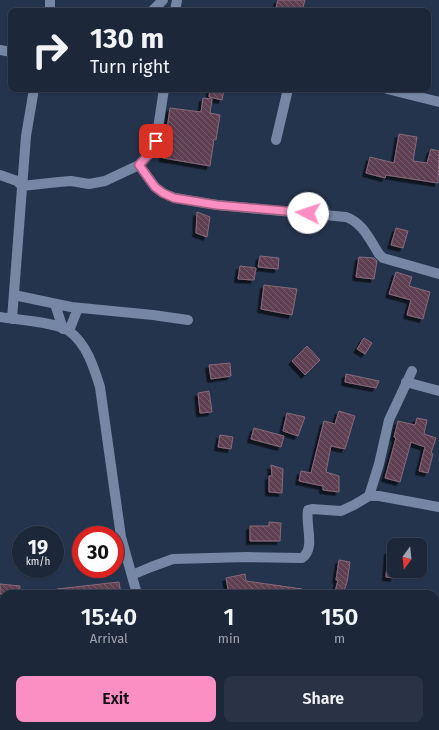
<!DOCTYPE html>
<style>
:root{--surface:#1c273a;--page:#293345;--text:#f1f3f6;--muted:#a0a5af;--line:#3a4454;--accent:#fb8fc4}
body{margin:0;font-family:"Fira Sans",sans-serif;background:var(--page);color:var(--text);height:100vh;display:flex;flex-direction:column;font-size:15px;white-space:nowrap}
*{box-sizing:border-box;margin:0}
p{font-size:13px;color:var(--muted)}
.icon{flex:none;width:22px;height:22px;fill:none;stroke:currentColor;stroke-width:2;stroke-linecap:round;stroke-linejoin:round}
.map{position:relative;flex:1;overflow:hidden}
.panel{position:absolute;left:0px;top:590px;width:439px;height:140px;display:flex;flex-direction:column;background:var(--surface);border-radius:12px 12px 0 0;box-shadow:0 1px 3px #0004,0 0 0 1px var(--line)}
.panel>*{flex:none}
.hud{position:absolute;left:8px;top:8px;width:423px;height:84px;border-radius:8px;box-shadow:0 1px 3px #0004,0 0 0 1px var(--line);background:#1c273a;color:var(--text);overflow:hidden}
.needle{width:26px;rotate:195deg}
.tools{position:absolute;left:387px;top:538px;display:grid;gap:8px}
.tools a{display:grid;place-items:center;width:40px;height:40px;border-radius:8px;background:var(--surface);box-shadow:0 1px 3px #0004,0 0 0 1px var(--line);font-size:20px}
.speed{position:absolute;left:12px;top:526px;display:flex;gap:8px;font-size:20px;font-weight:700;text-align:center}
.speed>*{display:grid;place-content:center;width:52px;height:52px;border-radius:50%;background:var(--surface);box-shadow:0 1px 3px #0004,0 0 0 1px var(--line);line-height:1}
.speed small{font-size:10px;font-weight:400}
.speed .limit{border:6px solid #d22;background:#fff;color:#111}
.pin{position:absolute;display:grid;place-items:center;width:34px;height:34px;color:#fff;margin:-17px;border-radius:8px;box-shadow:0 2px 6px #0006}
.me{position:absolute;width:44px;margin:-22px;rotate:274deg;stroke-linejoin:round;filter:drop-shadow(0 0 3px #0008)}
.turn{display:flex;align-items:center;gap:14px;height:84px;padding:0 16px;font-size:18px}
.turn .icon{width:52px;height:52px;stroke-width:2.5}
.turn b{display:block;font-size:28px;line-height:34px}
.eta{display:flex;justify-content:space-evenly;align-items:center;height:68px;text-align:center}
.eta b{font-size:24px;font-weight:600;line-height:28px}
.button{display:flex;gap:8px;margin-top:auto;padding:8px 16px}
.button a{flex:1;height:46px;border-radius:8px;background:var(--accent);color:#111;font-size:16px;font-weight:600;line-height:46px;text-align:center}
.button a+a{background:var(--page);color:var(--text)}
.map>svg:first-child{display:block}
.building{fill:url(#building-back-hatch);stroke:#89687a;filter:url(#shadow)}
.lines{fill:none;stroke-linecap:round;stroke-linejoin:round}
.minor{stroke:#7587a4;stroke-width:10}
.route-casing{stroke:#a35d7f;stroke-width:10}
.route{stroke:#fb8fc4;stroke-width:7}
</style>
<div class="map">
<svg width="439" height="730" viewBox="0 0 439 730">
<defs>
<pattern id="building-back-hatch" width="6" height="6" patternUnits="userSpaceOnUse"><rect width="6" height="6" fill="#5f4152"/><path d="M-1 5l2 2M0 0l6 6M5-1l2 2" fill="none" stroke="#765d6c"/></pattern>
<filter id="shadow"><feDropShadow dx="-3.5" dy="3.5" stdDeviation="0" flood-color="#0009"/></filter>
</defs>
<rect width="100%" height="100%" fill="#25344d"/>
<path class="building" d="M278,0H305L302,11H275Z
M210,89L224,90L222,100L209,97Z
M203,98L212,99L210,113L220,115L216,140L214,139L210,166L163,158L170,108L201,112Z
M399,134L417,137L413,161L427,163L431,149L439,151L438,183L386,175L385,178L366,173L370,157L394,163Z
M197,212L210,217L207,237L196,233Z
M396,228L408,231L403,248L391,245Z
M260,256L279,258L278,269L258,267Z
M359,257L374,258L377,261L374,279L356,277Z
M240,266L256,268L254,280L238,279Z
M396,272L412,277L409,286L430,292L423,319L407,315L411,300L389,294Z
M264,285L297,289L292,315L261,309Z
M364,338L372,343L365,354L357,349Z
M307,346L320,360L305,375L292,361Z
M230,363L231,376L211,379L209,365Z
M346,374L379,381L376,388L345,382Z
M209,391L212,412L200,413L198,393Z
M339,411L355,416L345,449L331,446L326,472L339,476V492L323,490V486L299,481L301,471L311,473L324,421L335,424Z
M287,413L305,417L298,436L283,431Z
M417,418L427,420L424,434L436,438L431,453L433,454L428,473L419,471L425,447L411,442L400,482L385,478L396,438L394,437L398,421L415,425Z
M254,428L284,436L281,447L251,439Z
M220,435L233,437L231,449L218,447Z
M271,465L283,469L282,493L269,492V476H272Z
M269,522L281,523L280,541H250V526H269Z
M388,551H394V578L386,577Z
M339,560L350,562L347,582L343,594L335,592L338,580H336Z
M245,574L246,581L302,589V594H253V589L229,594L226,578Z
M119,582L121,594H57V589Z
M0,584L20,586L19,594H0Z"/>
<g class="lines">
<path class="minor" d="M50,11V0
M152,11L163,0
M175,11L177,0
M0,50L11,52
M387,89L439,102
M276,140L288,89
M139,165L155,187L163,193L175,198L217,205L346,217C362,222 370,240 379,254L383,258L439,274
M0,175L17,181L22,186L59,182L71,181L89,184L105,181L139,165L152,151L156,141L164,89
M14,295L71,307L153,315L188,320
M55,304L63,329
M0,317C17,320 56,322 69,331C87,344 94,368 100,387L121,537L137,594
M12,319L26,136L34,89
M69,331L78,308
M406,382L439,391
M369,496L379,464L389,420L412,371
M132,575L151,567L173,559L247,557L302,558C316,548 305,525 308,510L312,509L341,511L354,505L369,496H379L439,507
M162,726L163,730
M317,726V730
M432,730L439,723"/>
</g>
<g class="lines">
<defs>
<path id="route" d="M156,141L152,151L139,165L155,187L163,193L174,198L217,205L308,213"/>
</defs>
<use href="#route" class="route-casing"/>
<use href="#route" class="route"/>
</g>
</svg>
<div class="tools">
<a><svg class="needle" viewBox="-14 -14 28 28"><path d="M0-13l5 13h-10z" fill="#e53935"/><path d="M0 13l5-13h-10z" fill="#a0a5af"/></svg></a>
</div>
<div class="speed"><div>19<small>km/h</small></div><div class="limit">30</div></div>
<div class="pin" style="left:156px;top:141px;background:#d93025"><svg class="icon" aria-label="arrive" viewBox="0 0 24 24"><path d="M6 21V4h12l-3 4 3 4H6"/></svg></div>
<svg class="me" style="left:308px;top:213px" viewBox="-20 -20 40 40"><circle r="19" fill="#fff"/><path d="M0-13L10 11 0 6-10 11z" fill="#fb8fc4"/></svg>
<div class="hud">
<div class="turn"><svg class="icon" aria-label="right" viewBox="0 0 24 24"><path d="M7 20v-9h11M14 6l5 5-5 5"/></svg><div><b>130 m</b>Turn right</div></div>
</div>
<section class="panel">
<div class="eta">
<div><b>15:40</b><p>Arrival</p></div>
<div><b>1</b><p>min</p></div>
<div><b>150</b><p>m</p></div>
</div>
<div class="button"><a>Exit</a><a>Share</a></div>
</section>
</div>
